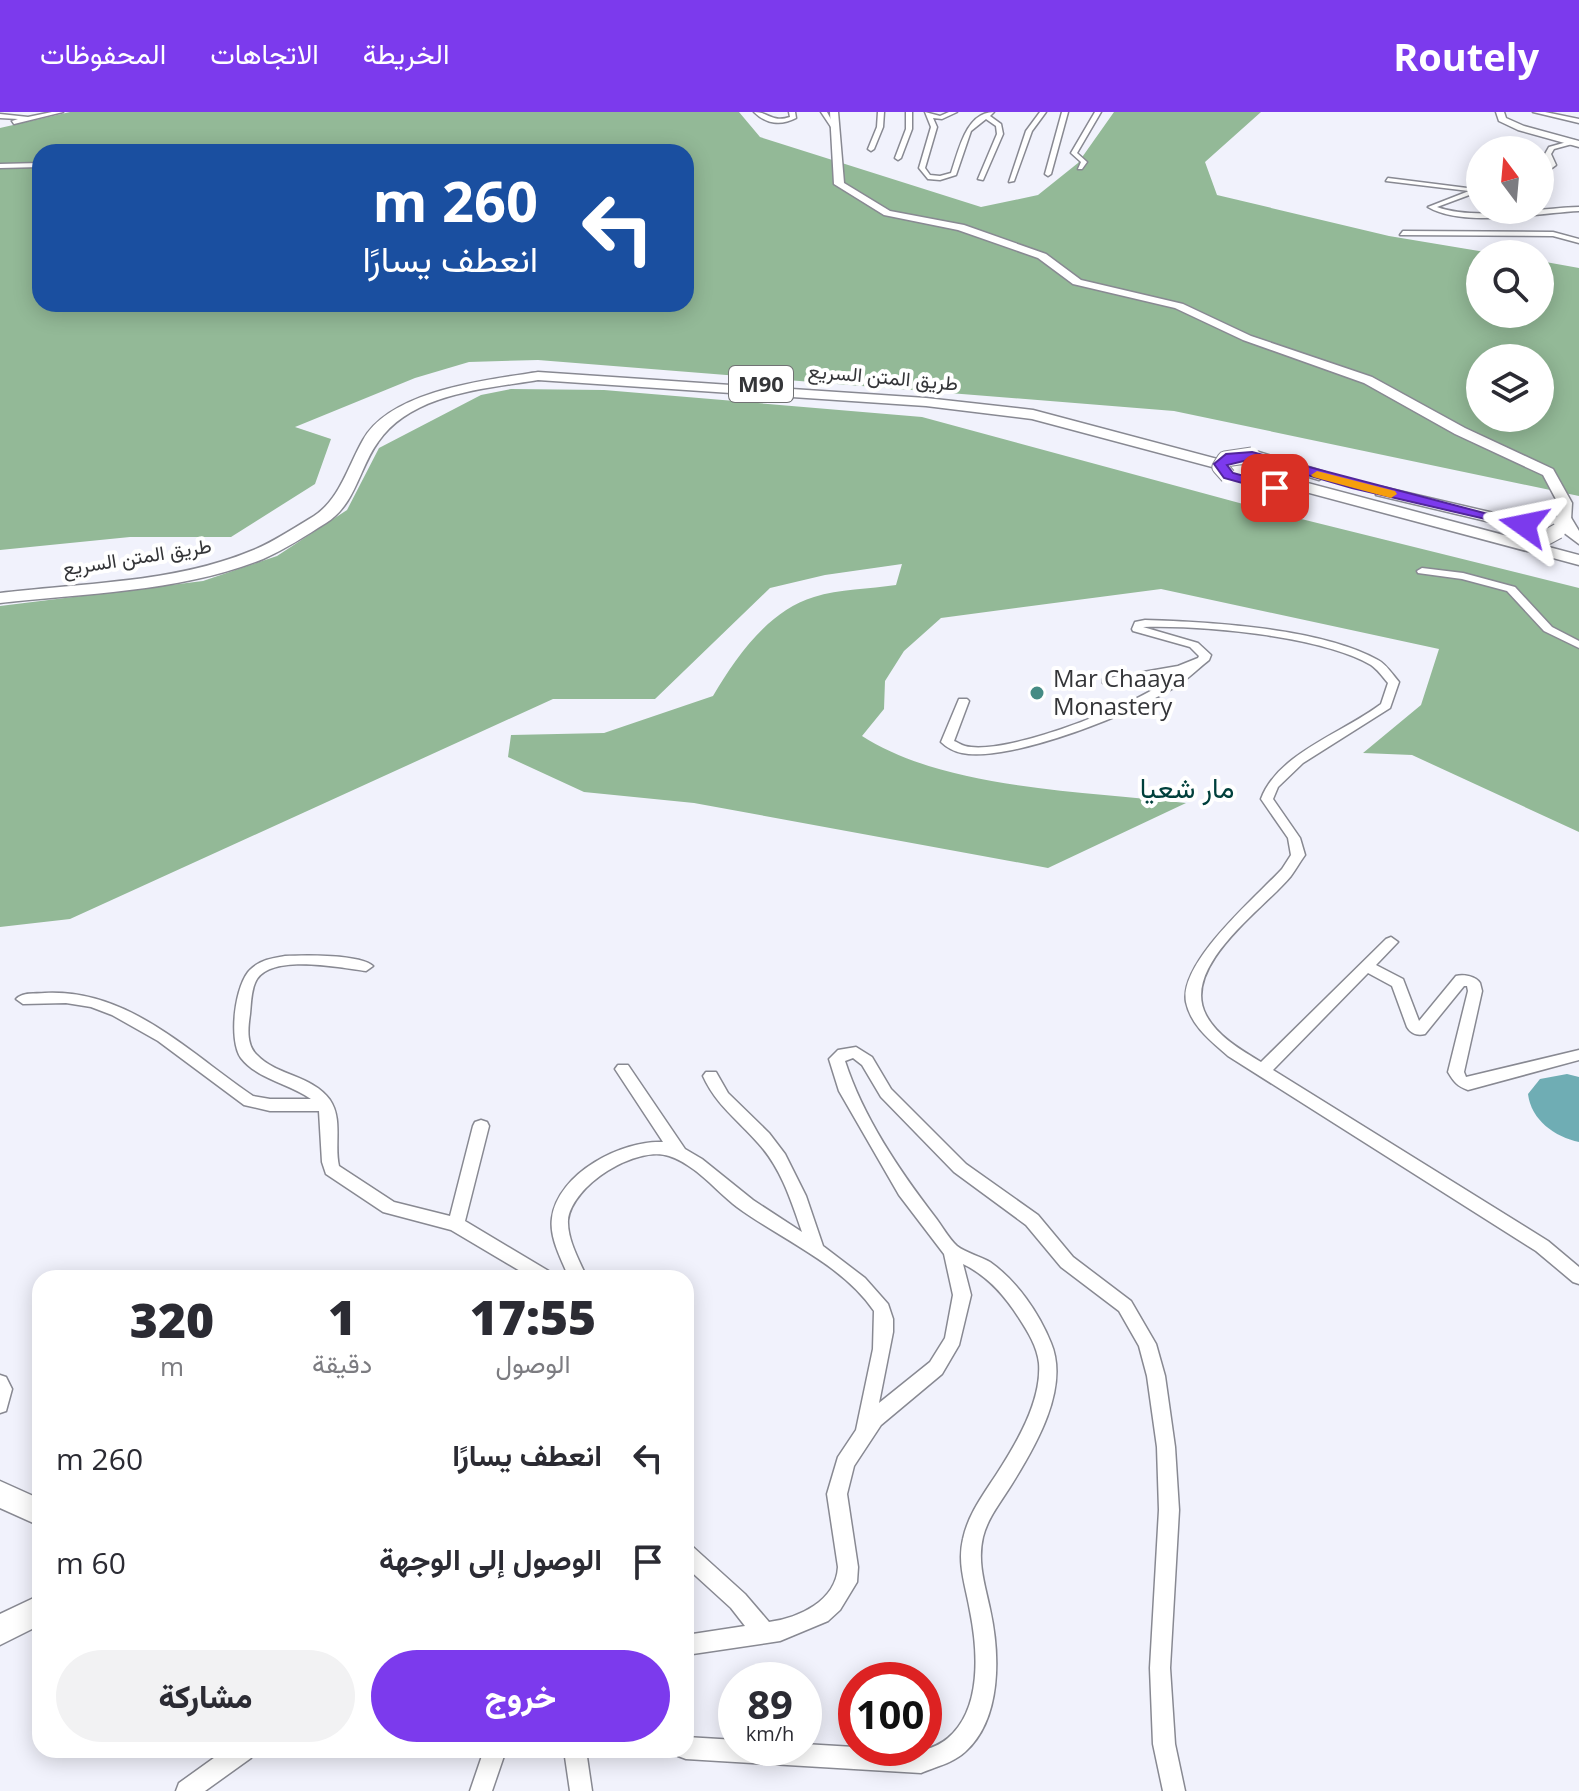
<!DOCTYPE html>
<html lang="ar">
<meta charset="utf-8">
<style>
:root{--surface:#fff;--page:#f2f2f3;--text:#2b2b33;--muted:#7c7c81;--accent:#7c3aed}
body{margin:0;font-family:"Open Sans",Vazirmatn,sans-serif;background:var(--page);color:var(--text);direction:rtl;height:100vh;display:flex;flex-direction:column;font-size:30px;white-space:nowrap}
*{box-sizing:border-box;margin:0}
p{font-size:26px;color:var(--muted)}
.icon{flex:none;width:44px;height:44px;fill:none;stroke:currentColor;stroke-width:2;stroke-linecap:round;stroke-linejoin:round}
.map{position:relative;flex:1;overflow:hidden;direction:ltr}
.details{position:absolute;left:32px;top:1158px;width:662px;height:488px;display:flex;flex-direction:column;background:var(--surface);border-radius:24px;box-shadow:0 4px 20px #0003;direction:rtl}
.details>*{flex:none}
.hud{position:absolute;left:32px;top:32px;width:662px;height:168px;border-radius:24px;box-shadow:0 4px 20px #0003;direction:rtl;background:#1a4fa0;color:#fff;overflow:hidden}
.needle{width:52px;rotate:344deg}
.controls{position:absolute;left:1466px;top:24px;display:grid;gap:16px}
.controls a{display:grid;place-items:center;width:88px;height:88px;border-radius:50%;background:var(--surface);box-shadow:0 4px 20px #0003;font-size:40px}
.speed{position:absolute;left:718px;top:1550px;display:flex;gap:16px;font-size:40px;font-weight:700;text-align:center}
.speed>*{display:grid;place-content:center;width:104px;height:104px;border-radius:50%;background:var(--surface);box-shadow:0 4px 20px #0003;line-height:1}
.speed small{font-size:20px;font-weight:400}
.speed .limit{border:12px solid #d22;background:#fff;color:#111}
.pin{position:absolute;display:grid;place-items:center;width:68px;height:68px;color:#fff;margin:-34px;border-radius:16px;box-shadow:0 4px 12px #0006}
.me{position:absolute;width:88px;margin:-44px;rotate:282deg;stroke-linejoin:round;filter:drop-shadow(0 0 6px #0008)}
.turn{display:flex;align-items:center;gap:28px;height:168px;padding:0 24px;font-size:36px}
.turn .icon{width:104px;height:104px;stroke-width:2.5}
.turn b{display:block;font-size:56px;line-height:68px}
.eta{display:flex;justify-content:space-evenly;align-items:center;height:136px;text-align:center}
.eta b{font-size:48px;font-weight:800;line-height:56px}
.action{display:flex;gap:16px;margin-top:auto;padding:16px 24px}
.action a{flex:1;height:92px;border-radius:48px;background:var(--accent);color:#fff;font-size:32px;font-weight:800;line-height:92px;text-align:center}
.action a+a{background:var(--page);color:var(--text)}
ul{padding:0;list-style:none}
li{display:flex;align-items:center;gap:24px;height:104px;padding:0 24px}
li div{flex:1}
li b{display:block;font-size:30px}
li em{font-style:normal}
header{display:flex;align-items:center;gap:48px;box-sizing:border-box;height:112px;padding:0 40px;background:var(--accent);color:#fff}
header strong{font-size:38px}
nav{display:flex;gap:44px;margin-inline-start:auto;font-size:28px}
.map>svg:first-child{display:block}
.forest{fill:#93b997;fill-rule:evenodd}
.water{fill:#6fadb4}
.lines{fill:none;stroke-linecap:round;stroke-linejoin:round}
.street-casing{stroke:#888992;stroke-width:3}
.secondary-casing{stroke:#888992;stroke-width:3}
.highway-casing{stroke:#888992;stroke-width:3}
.street{fill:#fff;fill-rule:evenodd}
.secondary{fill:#fff;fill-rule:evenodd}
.highway{fill:#fff;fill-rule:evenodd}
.highway-bridge-casing{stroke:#888992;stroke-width:17;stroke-linecap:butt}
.highway-bridge{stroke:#fff;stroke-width:15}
.route{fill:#7c3aed;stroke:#51269a;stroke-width:2}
.slow{fill:#f59e0b}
.poi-dot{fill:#458b84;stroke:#fff;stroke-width:3}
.labels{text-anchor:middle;stroke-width:8;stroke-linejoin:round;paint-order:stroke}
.far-street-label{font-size:20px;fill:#343538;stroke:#fff}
.shield{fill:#fff;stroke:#717274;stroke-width:2}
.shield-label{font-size:22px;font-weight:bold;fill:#343538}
.poi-label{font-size:24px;fill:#343538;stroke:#fff;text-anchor:start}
.quarter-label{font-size:28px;fill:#00403c;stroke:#fff}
</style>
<header>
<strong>Routely</strong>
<nav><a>الخريطة</a><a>الاتجاهات</a><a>المحفوظات</a></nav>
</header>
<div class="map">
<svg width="1579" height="1679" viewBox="0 0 1579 1679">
<rect width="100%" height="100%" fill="#f1f2fc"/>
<path class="forest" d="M70,0H739L760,25L981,95L1038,83L1078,51L1114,0H1261L1205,50L1217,83L1389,124L1497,142H1480V202H1540V149L1579,156V384L1174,299L538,248L469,250L415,266L295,315L331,327L315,372L231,425H130L0,438V16ZM40,40H686V192H40ZM1480,246H1540V306H1480Z
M511,277L604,278L922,305L1269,399L1579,476V720L1412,643L1363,641L1421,593L1439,537L1161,477L941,506L904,539L885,569L884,597L862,624C946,678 1087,679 1186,691L1048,756L694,691L584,680L508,645L511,623L604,621L713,584C736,545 768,499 814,485C839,477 870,477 896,473L902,452L825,463L770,476L655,587H553L70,807L0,815V494L203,469L277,444L347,398L379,336L481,283Z"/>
<path class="water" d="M1567,962L1579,965V1030C1555,1025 1531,1008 1528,982L1540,967Z"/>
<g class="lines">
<defs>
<path id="street" d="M52,0H63L14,12L12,9L18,7L0,6V2L28,5Z
M754,0C769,0 772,11 790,5L789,0H795L796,6C781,14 766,12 754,0Z
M821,0H827L835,15H831Z
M878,0H884L883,15L874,37L871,39L868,37L877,15Z
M906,0H912V17L901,46L898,48L895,46L906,17Z
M925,0L940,4L949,0H957L942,7L933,6L937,15L925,56L930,63L940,64L951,61C959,38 966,0 994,0L990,4L1001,12L1003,22L983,68L978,67L997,22L996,14L986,7L971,19L956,63L940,68L928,67L919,56L931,15Z
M1040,0H1046L1032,19L1014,69L1009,70L1026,19Z
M1062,0H1068L1051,62L1048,64L1045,62Z
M1095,0H1101L1077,41L1087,50L1082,57H1078L1081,50L1071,41Z
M1533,0H1545L1579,7V11Z
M1574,28L1576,31L1554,37L1551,42L1556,53L1540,65V60L1550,53L1545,42L1549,35Z
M40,51V55L0,56V52Z
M1388,66L1475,77L1480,75V79L1437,95C1475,109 1539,96 1579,95V99C1537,101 1464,116 1428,95L1469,79L1386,69Z
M1403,119L1553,120L1579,127V131L1553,124L1400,123Z
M1422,456L1463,461L1515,475L1552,515L1579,529V536L1544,519L1507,479L1462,467L1418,461L1417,459Z
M1145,508C1211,510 1320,516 1378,548C1386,552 1393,563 1399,570L1390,596L1303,651L1278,675L1273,687L1300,726L1305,743C1300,750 1296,757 1291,764C1264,797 1180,854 1206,903C1217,924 1241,938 1261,950L1386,827L1391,825L1398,830L1376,853L1403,867L1419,909L1456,864C1463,862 1476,864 1480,871L1482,879L1464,960L1466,965L1579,938V948L1468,978C1457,974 1454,970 1448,960L1468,879L1467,874H1464L1425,922C1418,924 1411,922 1407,915L1392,874L1368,861L1273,958L1548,1129L1579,1155V1172L1573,1170L1536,1139L1228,944C1211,929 1191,914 1186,890C1179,850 1256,785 1282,757L1291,743L1288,726L1261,687C1278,641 1343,621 1381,592L1388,571C1383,565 1377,557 1371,553C1321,524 1202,513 1143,515L1198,531L1211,543L1209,548C1200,555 1191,564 1181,571C1141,599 1010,651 962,641C955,640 946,635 941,630L959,587H967L969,589L954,629C957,630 961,633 965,634C1007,645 1146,589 1179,561L1107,572L1103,571V567L1178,554L1198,546L1199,544L1190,535L1133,519L1132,517L1135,510Z
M285,844C305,843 360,842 373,854L366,859C341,856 267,840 255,871C251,880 251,893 250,902C248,916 246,933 257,943C277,964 312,963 330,988C343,1007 334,1033 339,1054L394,1090L450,1104L473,1014L475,1010L481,1008L487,1010L489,1014L465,1109L552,1161L555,1166H532L451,1118L383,1100L326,1062L322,1050L319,999H270L244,993L158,929L112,903L91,895L66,891L23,892L16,887C23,880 34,882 45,881C129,877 188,940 253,984L270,987H311C290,972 257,967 241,946C228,928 235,871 251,857C260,848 273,846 285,844Z
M856,935L872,945L891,977L966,1052L1038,1103L1073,1145L1131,1189L1156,1232L1165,1264L1175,1335L1179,1398L1170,1556L1175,1632L1185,1679H1163L1153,1632L1150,1556L1159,1398L1157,1335L1147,1264L1139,1234L1119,1199L1061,1155L1026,1113L954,1060L881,985L862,953L853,946L845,949C863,1005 899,1058 935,1105C942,1114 949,1127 957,1134C966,1141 980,1144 990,1150C1017,1169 1039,1201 1051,1231C1070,1276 1035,1335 1012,1372C1001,1390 988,1405 983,1425C977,1450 985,1473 990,1497C1000,1542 1002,1607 965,1640C953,1651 935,1655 921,1661L686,1647L678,1644L676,1638H686V1625L736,1628V1636H804V1632L921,1639C931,1636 940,1633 948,1626C982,1597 978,1539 970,1499C966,1475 957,1452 963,1427C968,1403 983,1383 996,1363C1016,1332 1042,1289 1039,1251C1037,1234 1028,1220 1019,1206C1005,1184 988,1164 963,1152L971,1183L959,1233L942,1262L881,1313L854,1354L847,1382L858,1455L857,1470L840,1498L828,1509L780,1529L686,1543V1523L745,1514L731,1496L686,1455V1432L693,1435L745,1482L769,1510C799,1506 836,1489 838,1455L827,1382L838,1345L856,1318L873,1237L874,1199C842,1152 782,1128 737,1095C715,1078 696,1053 669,1044C636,1033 572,1073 568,1108C567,1127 579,1148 587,1166H569C562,1148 549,1126 552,1106C558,1061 622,1028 663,1030L615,957L618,953H628L685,1037L702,1047L753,1088L802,1120C791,1088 781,1056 758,1031C738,1008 716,993 703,964L706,960H716L728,981L769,1021L785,1042L806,1084L823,1134L865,1166L888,1192L893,1207V1220L879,1291L930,1250L945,1226L953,1183L944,1142L899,1083L839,979L829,947L838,938Z
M0,1263L6,1265L12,1277L6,1299L0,1301Z
M225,1638H254L251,1646L205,1679H176L179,1671Z
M484,1638H506L492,1679H470Z
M564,1638H586L592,1679H570Z"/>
<path id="secondary" d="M830,0H838L844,71L890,99L964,113L1046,142L1081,168L1183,192L1251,224L1372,265L1465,316L1553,357L1572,391L1571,408L1564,412L1557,408L1558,391L1543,363L1455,322L1364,271L1243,228L1175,196L1073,172L1038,146L958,118L884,103L834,72Z
M1496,0H1504L1506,6L1524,14L1579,29V35L1518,18L1499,9Z
M0,1369L40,1387V1414L0,1396Z
M40,1483V1513L0,1533V1502Z"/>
<path id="highway" d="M538,260L926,286L1033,298L1579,443V453L1032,307L926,294L538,268C485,277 412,281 378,330C359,356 356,392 326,411C307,423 284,438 263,447C182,480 86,481 0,491V481C81,471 174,471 251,439C272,431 294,416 314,404C340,387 348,354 363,328C391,278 487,268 538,260Z
M1252,338L1325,360L1327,363L1319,368L1246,346L1244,343Z
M1382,375L1524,408L1570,404L1579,419V432L1555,414L1524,418L1376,383V377Z"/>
</defs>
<use href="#street" class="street-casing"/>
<use href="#secondary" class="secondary-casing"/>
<use href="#highway" class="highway-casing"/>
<use href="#street" class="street"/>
<use href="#secondary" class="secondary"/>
<use href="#highway" class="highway"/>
<defs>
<path id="highway-bridge" d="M1228,364L1220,355L1225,347L1252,343
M1525,426L1547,425L1558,419"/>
</defs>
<use href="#highway-bridge" class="highway-bridge-casing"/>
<use href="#highway-bridge" class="highway-bridge"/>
</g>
<path class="route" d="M1252,340L1530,413L1524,416L1352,376L1252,347L1227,353L1233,361L1280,374L1282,376L1275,380L1224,366L1214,352L1226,342Z"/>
<path class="slow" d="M1317,359L1395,379L1397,382L1391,386L1313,365L1311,363Z"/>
<circle class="poi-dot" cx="1037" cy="581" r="8"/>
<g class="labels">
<g class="far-street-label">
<text transform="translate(883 265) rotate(5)" y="7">طريق المتن السريع</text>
<text transform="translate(137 445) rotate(-9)" y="7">طريق المتن السريع</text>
</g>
<rect class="shield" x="729" y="254" width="64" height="36" rx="6"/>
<g class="shield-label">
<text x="761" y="280">M90</text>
</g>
<g class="poi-label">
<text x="1053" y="575">Mar Chaaya<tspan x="1053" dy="28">Monastery</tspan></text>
</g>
<g class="quarter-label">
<text x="1187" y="686">مار شعيا</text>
</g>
</g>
</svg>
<div class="controls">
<a><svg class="needle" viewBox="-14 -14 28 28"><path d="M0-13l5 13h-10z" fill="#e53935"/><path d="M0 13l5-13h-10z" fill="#7c7c81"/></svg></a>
<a><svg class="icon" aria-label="search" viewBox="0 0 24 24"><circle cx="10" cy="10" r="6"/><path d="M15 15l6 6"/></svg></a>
<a><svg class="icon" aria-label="layers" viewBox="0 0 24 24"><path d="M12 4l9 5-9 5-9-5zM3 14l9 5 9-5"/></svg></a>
</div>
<div class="speed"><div>89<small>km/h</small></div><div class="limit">100</div></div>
<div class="pin" style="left:1275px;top:376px;background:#d93025"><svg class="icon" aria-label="arrive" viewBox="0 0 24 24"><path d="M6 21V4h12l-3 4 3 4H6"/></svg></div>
<svg class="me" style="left:1524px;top:413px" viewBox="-20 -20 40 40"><path d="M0-17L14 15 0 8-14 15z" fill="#7c3aed" stroke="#fff" stroke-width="4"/></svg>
<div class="hud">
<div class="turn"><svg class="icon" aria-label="left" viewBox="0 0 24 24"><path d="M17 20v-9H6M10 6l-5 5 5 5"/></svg><div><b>260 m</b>انعطف يسارًا</div></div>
</div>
<section class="details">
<div class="eta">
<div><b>17:55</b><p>الوصول</p></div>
<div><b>1</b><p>دقيقة</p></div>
<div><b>320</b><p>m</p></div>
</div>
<ul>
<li><svg class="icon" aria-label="left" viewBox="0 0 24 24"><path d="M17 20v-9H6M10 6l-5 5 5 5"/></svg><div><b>انعطف يسارًا</b></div><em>260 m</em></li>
<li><svg class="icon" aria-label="arrive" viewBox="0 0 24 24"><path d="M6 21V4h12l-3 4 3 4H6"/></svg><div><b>الوصول إلى الوجهة</b></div><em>60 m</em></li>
</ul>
<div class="action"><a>خروج</a><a>مشاركة</a></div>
</section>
</div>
